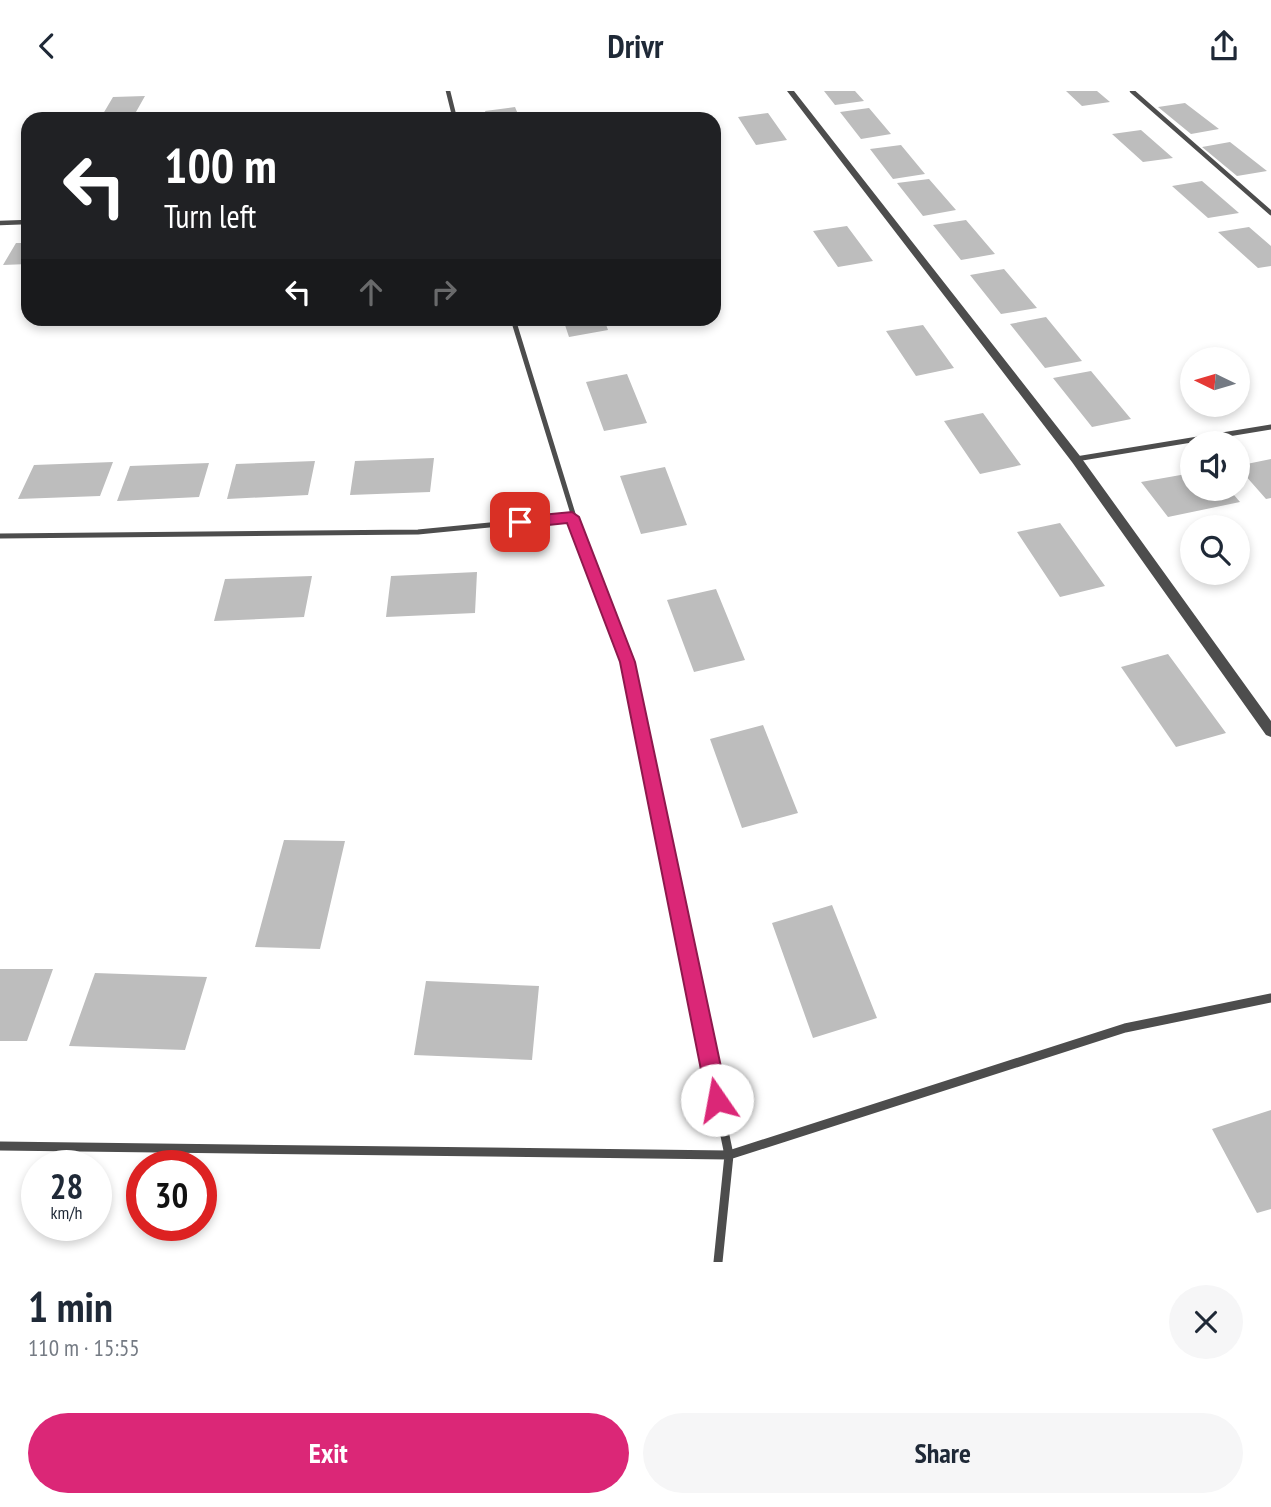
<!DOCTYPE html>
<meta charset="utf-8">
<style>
:root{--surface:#fff;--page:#f6f6f7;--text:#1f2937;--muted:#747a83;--accent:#db2777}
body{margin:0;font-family:"PT Sans Narrow",sans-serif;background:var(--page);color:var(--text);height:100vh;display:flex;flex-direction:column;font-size:26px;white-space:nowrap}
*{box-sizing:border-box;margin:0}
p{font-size:23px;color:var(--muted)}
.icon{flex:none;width:38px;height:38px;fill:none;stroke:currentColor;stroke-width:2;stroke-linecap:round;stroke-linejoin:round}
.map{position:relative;height:1171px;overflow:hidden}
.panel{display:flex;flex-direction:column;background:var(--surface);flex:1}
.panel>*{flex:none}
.guide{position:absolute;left:21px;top:21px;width:700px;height:214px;border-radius:21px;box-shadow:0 4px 10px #0003;background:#202124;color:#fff;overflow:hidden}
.needle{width:46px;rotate:275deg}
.fabs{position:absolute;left:1180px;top:256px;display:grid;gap:14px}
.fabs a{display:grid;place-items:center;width:70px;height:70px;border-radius:50%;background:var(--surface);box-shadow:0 4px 10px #0003;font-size:35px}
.speed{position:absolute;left:21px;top:1059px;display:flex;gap:14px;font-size:35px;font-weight:700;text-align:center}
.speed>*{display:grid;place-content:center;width:91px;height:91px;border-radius:50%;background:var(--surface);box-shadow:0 4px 10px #0003;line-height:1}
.speed small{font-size:18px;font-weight:400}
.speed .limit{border:10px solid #d22;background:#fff;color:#111}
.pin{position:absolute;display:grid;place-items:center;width:60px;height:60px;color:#fff;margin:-30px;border-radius:14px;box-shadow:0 4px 10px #0006}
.me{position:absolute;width:77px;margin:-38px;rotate:348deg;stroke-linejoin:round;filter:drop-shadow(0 0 5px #0008)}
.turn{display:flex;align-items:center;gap:24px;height:147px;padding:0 28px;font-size:32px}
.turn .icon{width:91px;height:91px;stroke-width:2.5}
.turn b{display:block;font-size:49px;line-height:60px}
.lanes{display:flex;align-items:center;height:66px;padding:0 28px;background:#0003;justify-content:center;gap:35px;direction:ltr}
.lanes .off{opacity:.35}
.round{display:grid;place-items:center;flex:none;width:74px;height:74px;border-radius:37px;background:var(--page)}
.summary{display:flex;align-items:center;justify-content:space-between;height:119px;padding:0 28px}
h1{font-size:42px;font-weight:600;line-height:52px}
.button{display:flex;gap:14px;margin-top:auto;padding:14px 28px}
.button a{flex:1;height:80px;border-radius:42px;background:var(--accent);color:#fff;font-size:28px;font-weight:600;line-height:80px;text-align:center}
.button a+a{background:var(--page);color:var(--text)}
header{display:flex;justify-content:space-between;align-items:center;height:91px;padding:0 28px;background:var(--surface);font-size:32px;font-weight:600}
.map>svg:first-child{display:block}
.building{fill:#bdbdbd}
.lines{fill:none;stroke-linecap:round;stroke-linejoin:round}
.minor-far3{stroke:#4d4d4d;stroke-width:4.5}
.minor-far2{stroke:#4d4d4d;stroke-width:5}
.minor-far1{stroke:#4d4d4d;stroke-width:7}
.minor{stroke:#4d4d4d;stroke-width:9}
.tertiary{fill:#4d4d4d;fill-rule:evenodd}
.route{fill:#db2777;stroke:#8e194d;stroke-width:2}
</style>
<header><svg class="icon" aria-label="back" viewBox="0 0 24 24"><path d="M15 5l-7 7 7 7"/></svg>Drivr<svg class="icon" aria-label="share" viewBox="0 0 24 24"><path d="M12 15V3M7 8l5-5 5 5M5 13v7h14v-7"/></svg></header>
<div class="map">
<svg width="1271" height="1171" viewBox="0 0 1271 1171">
<rect width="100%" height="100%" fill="#fff"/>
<path class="building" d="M824,0H855L864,10L835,14Z
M1066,0H1097L1110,11L1082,15Z
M145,5L132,28H100L113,6Z
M1185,12L1219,38L1191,43L1158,16Z
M515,16L520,28H488L485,20Z
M869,17L891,43L861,48L840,21Z
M768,22L787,49L756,54L738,26Z
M1141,39L1173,67L1143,71L1112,43Z
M1230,51L1267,80L1237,85L1202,56Z
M901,54L925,83L893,88L870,58Z
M929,88L956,119L923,125L897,92Z
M1202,90L1239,122L1208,127L1172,95Z
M966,129L995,163L961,169L933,134Z
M847,135L873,170L838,176L813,140Z
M1249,136L1271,155V175L1258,177L1218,141Z
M16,152H28V173L3,174Z
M1004,178L1037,217L1001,223L970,184Z
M1046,226L1082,270L1045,277L1010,233Z
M563,228H604L608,239L569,246Z
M923,234L954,277L916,285L886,240Z
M1091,280L1131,328L1092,336L1053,287Z
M627,283L647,332L604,340L586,291Z
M983,322L1021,374L980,383L944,330Z
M434,367L430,401L350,404L355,370Z
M1271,368V407L1266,408L1237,375Z
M315,370L308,404L227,408L236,373Z
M113,371L100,405L18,408L34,374Z
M209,372L199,406L117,410L130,375Z
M665,376L687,434L641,443L620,385Z
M1192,382V397H1228L1240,411L1168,426L1141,391Z
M1060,432L1105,495L1060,506L1017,441Z
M477,481L475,522L386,526L391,485Z
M312,485L304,526L214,530L225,488Z
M716,498L745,569L694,581L667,509Z
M1168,563L1226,642L1176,656L1121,576Z
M763,634L798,722L742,737L710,648Z
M284,749L345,750L320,858L255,856Z
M832,814L877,927L813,947L772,832Z
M0,878H53L27,950H0Z
M95,882L207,886L185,959L69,955Z
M426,890L539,895L532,969L414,964Z
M1271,1019V1118L1257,1122L1212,1038Z"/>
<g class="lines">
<path class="minor-far3" d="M448,0L455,28
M1132,0L1271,122
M0,132L28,131"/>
<path class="minor-far2" d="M513,228L582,452
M1076,368L1271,336
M0,445L418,441L572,426"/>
<path class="minor-far1" d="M581,451L627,571L668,770"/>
<path class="minor" d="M668,769L729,1064L718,1171
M0,1055L729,1064L1125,937L1271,907"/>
<path class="tertiary" d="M787,0H794L1080,365L1271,630V646L1266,644L1072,371Z"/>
</g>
<path class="route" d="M572,421L579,426L635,571L728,1009L725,1017L717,1020L710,1017L707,1009L620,571L567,432L520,437L513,431L520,426Z"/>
</svg>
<div class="fabs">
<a><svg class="needle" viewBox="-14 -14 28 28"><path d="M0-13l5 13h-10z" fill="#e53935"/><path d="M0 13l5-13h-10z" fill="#747a83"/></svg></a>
<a><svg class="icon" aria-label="sound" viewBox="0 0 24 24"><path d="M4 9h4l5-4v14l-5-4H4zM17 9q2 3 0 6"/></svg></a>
<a><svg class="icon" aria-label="search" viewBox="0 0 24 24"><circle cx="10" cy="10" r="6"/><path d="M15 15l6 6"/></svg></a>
</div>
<div class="speed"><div>28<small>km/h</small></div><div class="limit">30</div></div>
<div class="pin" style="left:520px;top:431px;background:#d93025"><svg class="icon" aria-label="arrive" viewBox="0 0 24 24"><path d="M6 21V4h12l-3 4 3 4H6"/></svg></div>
<svg class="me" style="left:717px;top:1009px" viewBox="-20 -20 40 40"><circle r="19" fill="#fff"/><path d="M0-13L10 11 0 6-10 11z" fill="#db2777"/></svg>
<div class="guide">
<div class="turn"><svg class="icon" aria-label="left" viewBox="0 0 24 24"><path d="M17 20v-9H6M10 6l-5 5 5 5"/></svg><div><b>100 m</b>Turn left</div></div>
<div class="lanes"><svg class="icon" aria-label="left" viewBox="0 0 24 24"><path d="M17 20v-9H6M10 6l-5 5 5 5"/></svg><svg class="icon off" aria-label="ahead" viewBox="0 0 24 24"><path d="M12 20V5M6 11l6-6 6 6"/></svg><svg class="icon off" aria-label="right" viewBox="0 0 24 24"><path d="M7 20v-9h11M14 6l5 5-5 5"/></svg></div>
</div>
</div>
<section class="panel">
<div class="summary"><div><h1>1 min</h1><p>110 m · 15:55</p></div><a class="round"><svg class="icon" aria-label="close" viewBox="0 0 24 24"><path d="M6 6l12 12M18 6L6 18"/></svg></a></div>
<div class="button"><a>Exit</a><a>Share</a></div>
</section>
